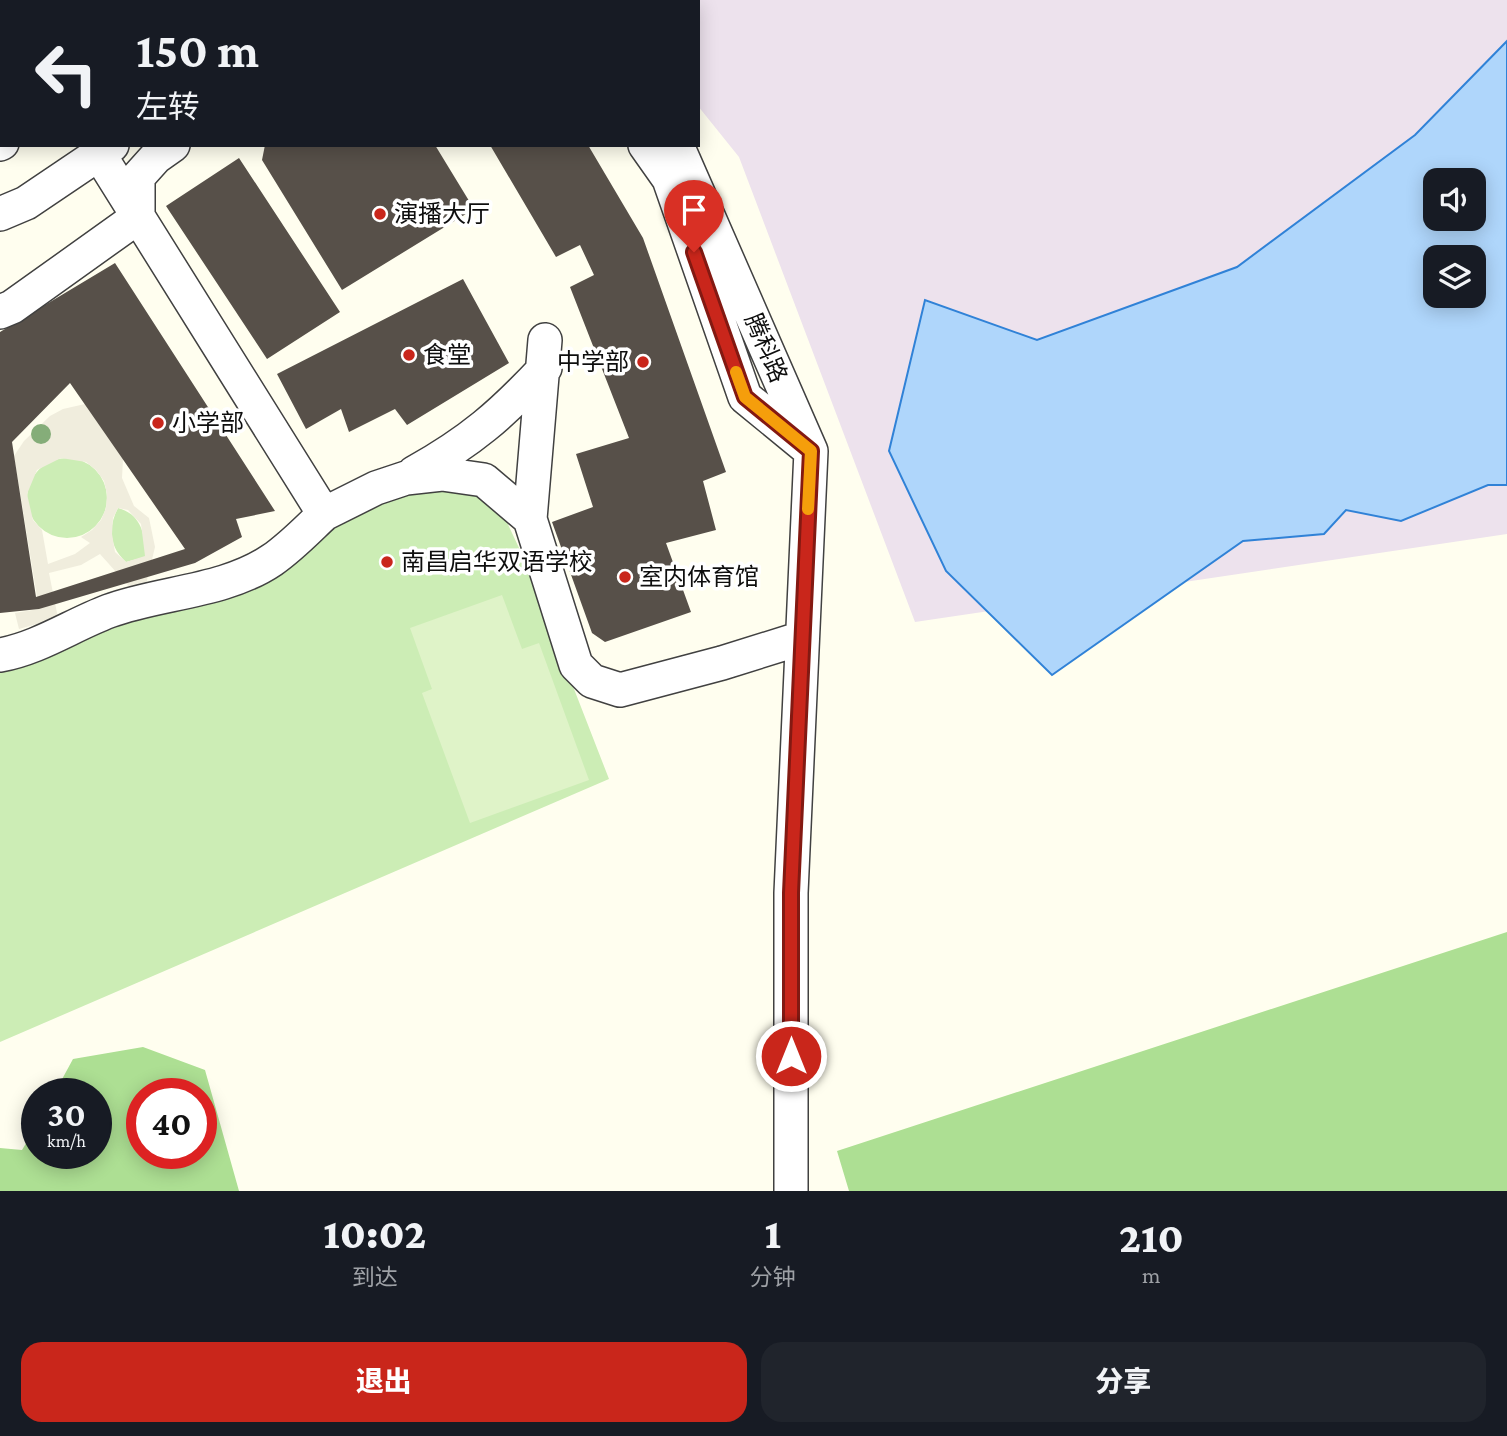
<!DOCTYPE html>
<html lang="zh">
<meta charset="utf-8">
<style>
:root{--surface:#171b24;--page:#20242c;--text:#f1f3f6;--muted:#9ea1a6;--accent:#c9261b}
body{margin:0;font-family:"Crimson Pro","Noto Sans SC",serif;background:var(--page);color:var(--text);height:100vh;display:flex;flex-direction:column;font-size:26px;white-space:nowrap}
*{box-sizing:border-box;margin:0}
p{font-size:23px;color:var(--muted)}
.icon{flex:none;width:38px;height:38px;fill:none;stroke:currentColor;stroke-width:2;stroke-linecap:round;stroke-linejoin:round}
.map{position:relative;height:1191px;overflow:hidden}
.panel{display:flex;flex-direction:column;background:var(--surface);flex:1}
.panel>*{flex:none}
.hud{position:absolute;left:0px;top:0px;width:700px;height:147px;box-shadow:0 4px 18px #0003;background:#171b24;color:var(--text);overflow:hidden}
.tools{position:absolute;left:1423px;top:168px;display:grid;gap:14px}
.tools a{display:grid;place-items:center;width:63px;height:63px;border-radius:14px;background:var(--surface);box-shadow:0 4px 18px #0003;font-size:35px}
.speed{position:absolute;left:21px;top:1078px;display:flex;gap:14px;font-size:35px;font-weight:700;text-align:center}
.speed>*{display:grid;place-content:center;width:91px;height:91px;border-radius:50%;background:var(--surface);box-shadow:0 4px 18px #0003;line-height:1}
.speed small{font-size:18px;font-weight:400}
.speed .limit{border:10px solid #d22;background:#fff;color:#111}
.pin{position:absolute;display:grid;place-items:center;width:60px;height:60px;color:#fff;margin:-72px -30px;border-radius:50% 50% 50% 0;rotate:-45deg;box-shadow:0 0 7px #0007}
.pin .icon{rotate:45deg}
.me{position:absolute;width:77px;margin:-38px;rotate:0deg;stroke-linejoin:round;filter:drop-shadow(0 0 5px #0008)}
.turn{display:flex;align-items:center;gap:24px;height:147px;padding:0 21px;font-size:32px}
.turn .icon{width:91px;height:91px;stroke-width:2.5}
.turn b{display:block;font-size:49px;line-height:60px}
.eta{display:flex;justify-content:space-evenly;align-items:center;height:119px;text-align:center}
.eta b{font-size:42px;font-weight:800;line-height:49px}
.cta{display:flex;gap:14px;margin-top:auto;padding:14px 21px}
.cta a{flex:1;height:80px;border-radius:21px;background:var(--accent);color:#fff;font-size:28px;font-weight:800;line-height:80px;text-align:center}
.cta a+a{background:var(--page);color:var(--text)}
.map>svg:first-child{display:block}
.industrial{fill:#ede2ed;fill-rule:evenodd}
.green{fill:#ccedb5}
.forest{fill:#addf93;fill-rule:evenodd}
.pitch{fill:#dff3c8}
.plaza{fill:#f0eddd;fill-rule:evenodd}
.water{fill:#afd6fb;stroke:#3082d7;stroke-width:2;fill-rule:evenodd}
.building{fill:#575049;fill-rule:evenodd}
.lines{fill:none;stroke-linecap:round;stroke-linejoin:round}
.minor-casing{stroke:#414141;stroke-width:36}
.minor{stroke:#fff;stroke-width:33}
.tree{fill:#85ad79}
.route-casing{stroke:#831912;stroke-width:18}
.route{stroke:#c9261b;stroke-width:12}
.slow{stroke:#f59e0b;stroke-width:12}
.poi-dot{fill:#c9261b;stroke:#fff;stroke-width:2.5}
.labels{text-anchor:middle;stroke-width:7;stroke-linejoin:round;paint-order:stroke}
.poi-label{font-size:24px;fill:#0e0e0e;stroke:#fff;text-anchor:start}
.street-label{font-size:24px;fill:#0e0e0e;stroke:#fff}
</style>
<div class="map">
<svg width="1507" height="1191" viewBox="0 0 1507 1191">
<rect width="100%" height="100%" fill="#fffeef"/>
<path class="industrial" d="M616,0H1507V534L915,622L739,157L698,106V2ZM1435,180H1474V219H1435ZM1435,257H1474V296H1435Z"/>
<path class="green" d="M27 498a40 40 0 1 1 80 0a40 40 0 1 1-80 0Z
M414,487L481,493L505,518L520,550L609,779L0,1042V666Z
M118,508C141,514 146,535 145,557L126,562C109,547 108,527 118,508Z"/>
<path class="forest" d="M1507,932V1191H849L837,1151Z
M143,1047L205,1070L239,1191H0V1148L22,1150L37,1125V1153H96V1094H54L73,1059ZM142,1094H201V1153H142Z"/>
<path class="pitch" d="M502,595L522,649L539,643L589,780L470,823L422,693L432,689L410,628Z"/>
<path class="plaza" d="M85,404L123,459L122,478L134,506L149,518L155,547L142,601L100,554L81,565L49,573L58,618L19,629L15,613L39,609L14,456L24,441L50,416L63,409ZM61,458L86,462L96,470L104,481L107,494L106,508L101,520L92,530L81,537L90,543L75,554L48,564L42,530L33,520L27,494L37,470ZM118,508L128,510L141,524L145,556L126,562L115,552L112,534L113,518Z"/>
<path class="water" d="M1507,41V485H1488L1401,521L1346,510L1324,534L1243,541L1052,675L946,571L889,451L925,300L1037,340L1237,267L1415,135ZM1435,180H1474V219H1435ZM1435,257H1474V296H1435Z"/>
<path class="building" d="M265,145H435L474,209L342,290L262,160Z
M490,145H588L643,238L726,472L703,481L716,530L666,543L691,612L605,642L592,633L552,522L593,507L576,454L629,438L570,287L594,275L580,245L556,257Z
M239,158L340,312L267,359L166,206Z
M115,263L275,511L236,519L242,537L195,563L39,609L0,613V332ZM70,383L185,549L36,597L12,442Z
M463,279L509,363L407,425L395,409L349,432L341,409L306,429L277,374Z"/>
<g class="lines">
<defs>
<path id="minor" d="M535,0L537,2
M576,0L577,2
M197,2L199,0
M292,2L293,0
M381,2L384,0
M0,144L2,143
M645,145L669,179L745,397L806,447
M677,145L811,451L791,893V1191
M99,154L324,514L376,488L406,478L442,474L484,480L530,519
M0,214L26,203L112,145
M0,312L12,307L138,217V177L156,157L173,145
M545,340L530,519L576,665L592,681L620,690L722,663L802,638
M414,473C471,441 501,415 545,368
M0,655C39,648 72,625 109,611C161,592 225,592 272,560C291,547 308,529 324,514"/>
</defs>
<use href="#minor" class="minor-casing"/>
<use href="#minor" class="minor"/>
</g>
<circle class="tree" cx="41" cy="434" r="10"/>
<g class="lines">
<defs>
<path id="route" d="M694,252L745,397L811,451L791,893V1056"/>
</defs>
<use href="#route" class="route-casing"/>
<use href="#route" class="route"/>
<path class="slow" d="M736,372L745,397L811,451L808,509"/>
</g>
<g class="poi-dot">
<circle cx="380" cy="214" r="7"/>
<circle cx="409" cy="355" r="7"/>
<circle cx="643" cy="362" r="7"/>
<circle cx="158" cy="423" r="7"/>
<circle cx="387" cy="562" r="7"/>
<circle cx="625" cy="577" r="7"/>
</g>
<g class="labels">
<g class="poi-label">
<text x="394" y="222">演播大厅</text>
<text x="423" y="363">食堂</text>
<text x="629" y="370" text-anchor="end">中学部</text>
<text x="172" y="431">小学部</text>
<text x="401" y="570">南昌启华双语学校</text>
<text x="639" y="585">室内体育馆</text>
</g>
<g class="street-label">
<text transform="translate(766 348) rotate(67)" y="8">腾科路</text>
</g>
</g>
</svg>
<div class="tools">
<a><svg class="icon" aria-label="sound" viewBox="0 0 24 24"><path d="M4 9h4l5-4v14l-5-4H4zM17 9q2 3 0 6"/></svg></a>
<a><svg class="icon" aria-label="layers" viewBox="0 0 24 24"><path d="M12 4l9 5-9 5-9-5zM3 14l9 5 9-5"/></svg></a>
</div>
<div class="speed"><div>30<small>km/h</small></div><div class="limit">40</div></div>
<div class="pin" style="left:694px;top:252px;background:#d93025"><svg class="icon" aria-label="arrive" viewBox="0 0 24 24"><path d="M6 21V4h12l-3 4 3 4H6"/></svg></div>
<svg class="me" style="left:791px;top:1056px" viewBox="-20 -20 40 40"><circle r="17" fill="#c9261b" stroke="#fff" stroke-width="3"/><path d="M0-11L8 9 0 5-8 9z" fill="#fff"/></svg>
<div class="hud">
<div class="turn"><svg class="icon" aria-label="left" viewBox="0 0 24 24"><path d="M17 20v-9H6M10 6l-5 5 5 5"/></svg><div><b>150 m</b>左转</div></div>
</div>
</div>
<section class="panel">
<div class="eta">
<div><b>10:02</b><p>到达</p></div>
<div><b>1</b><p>分钟</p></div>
<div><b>210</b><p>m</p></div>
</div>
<div class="cta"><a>退出</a><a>分享</a></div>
</section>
